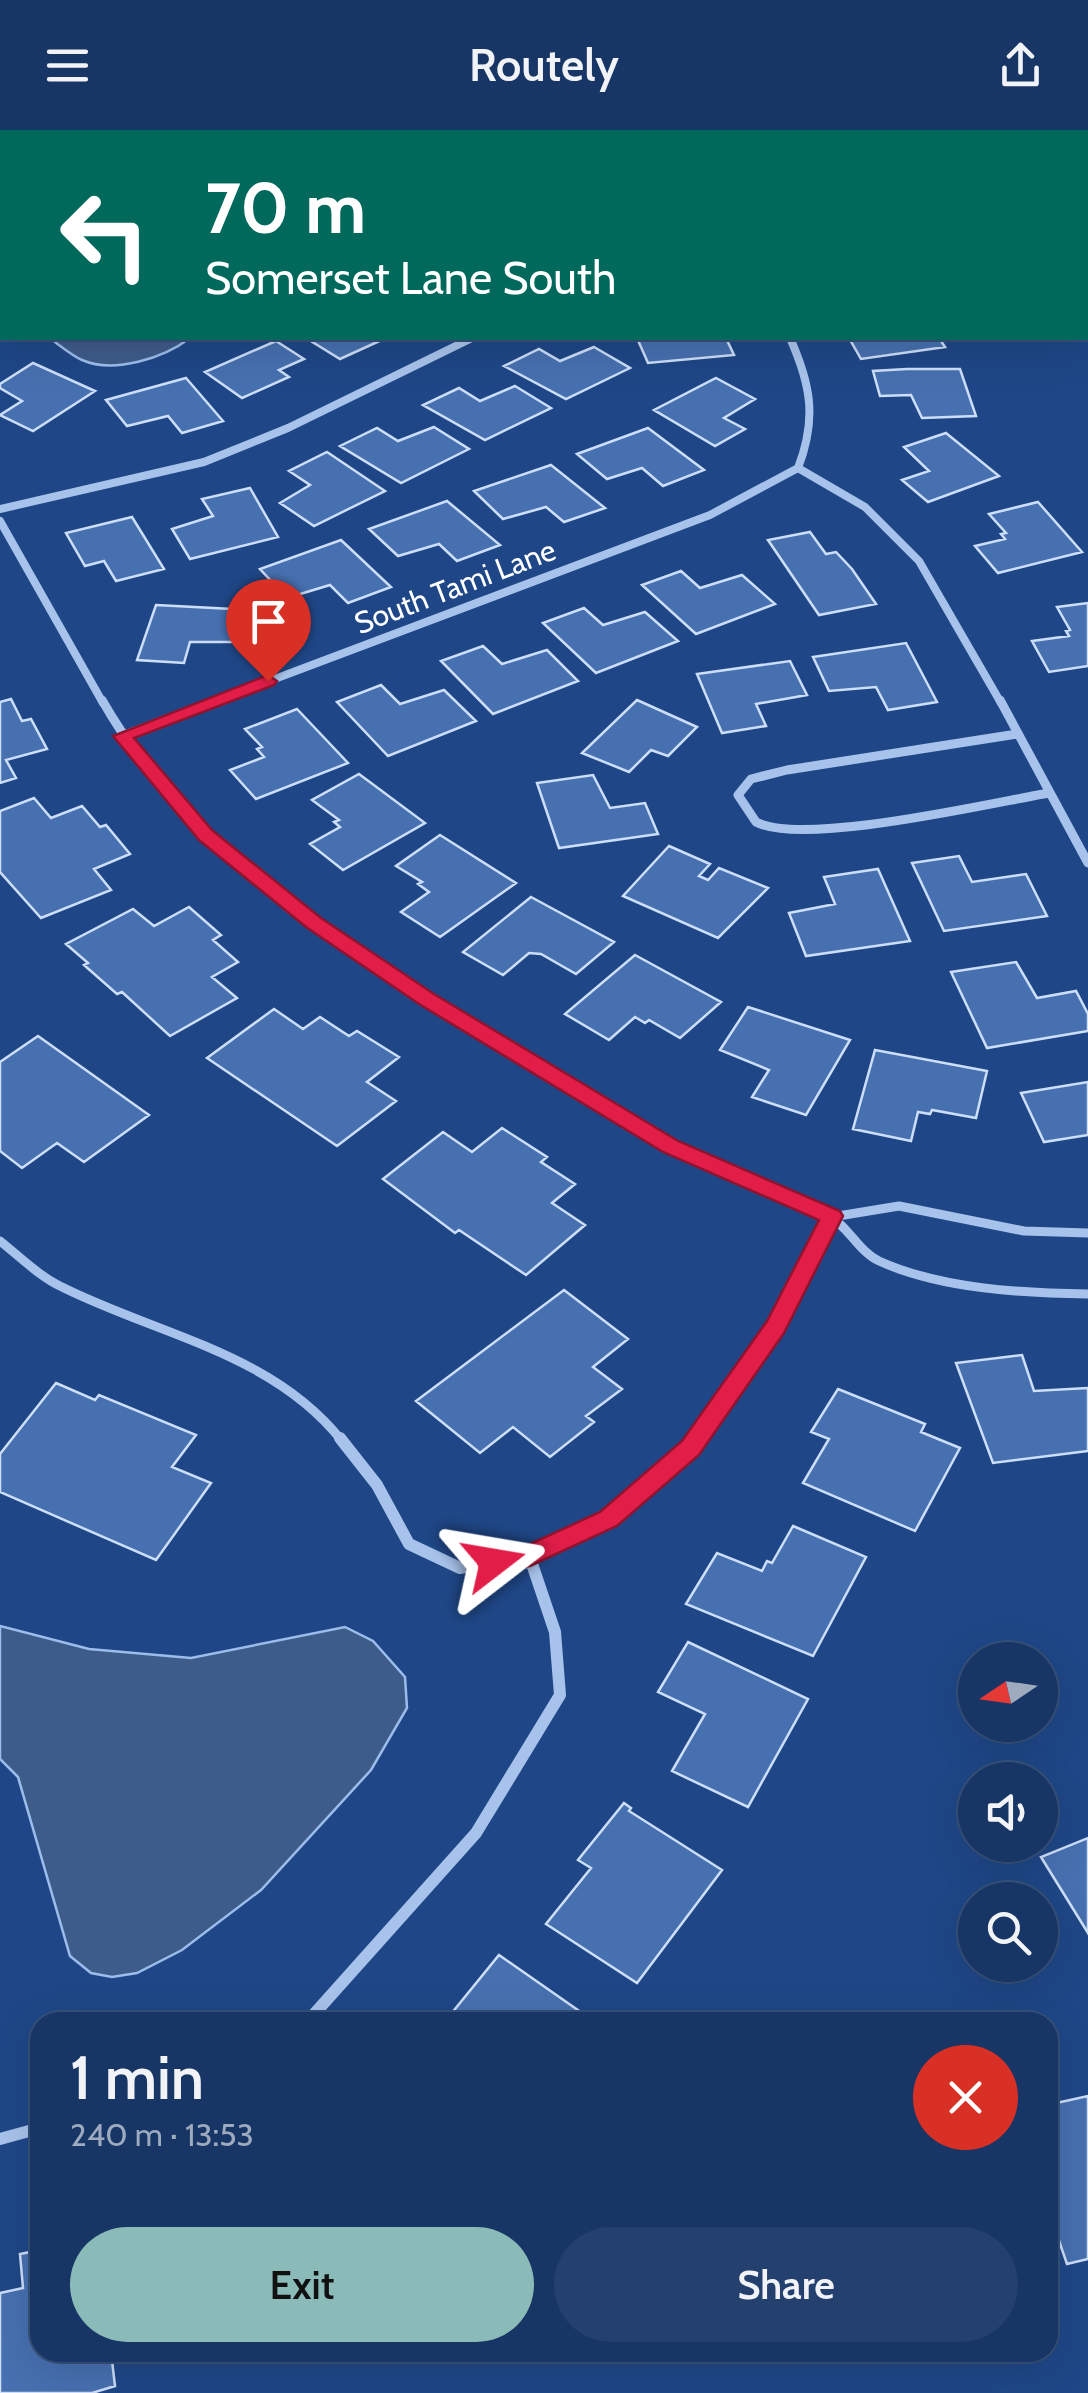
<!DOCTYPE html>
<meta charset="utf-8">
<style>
:root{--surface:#173565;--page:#24406e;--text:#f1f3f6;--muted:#9eabbf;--line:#365079;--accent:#8bbbb9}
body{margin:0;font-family:Cabin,sans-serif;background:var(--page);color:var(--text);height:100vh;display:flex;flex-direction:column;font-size:38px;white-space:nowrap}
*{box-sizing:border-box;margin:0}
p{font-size:32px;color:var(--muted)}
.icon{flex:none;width:55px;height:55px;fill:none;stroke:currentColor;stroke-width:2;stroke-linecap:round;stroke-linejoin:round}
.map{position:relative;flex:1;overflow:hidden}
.sheet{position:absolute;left:30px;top:1882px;width:1028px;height:350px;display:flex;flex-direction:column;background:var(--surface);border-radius:30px;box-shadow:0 10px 40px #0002,0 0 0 2px var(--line)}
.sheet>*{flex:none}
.banner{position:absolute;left:0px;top:0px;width:1090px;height:210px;box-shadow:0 10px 40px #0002,0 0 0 2px var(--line);background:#00695c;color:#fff;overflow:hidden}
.needle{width:65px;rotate:257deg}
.fabs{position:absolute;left:958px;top:1512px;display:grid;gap:20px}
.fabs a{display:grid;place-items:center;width:100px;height:100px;border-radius:50%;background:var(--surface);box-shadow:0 10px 40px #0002,0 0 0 2px var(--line);font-size:50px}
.pin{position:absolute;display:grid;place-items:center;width:85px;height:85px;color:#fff;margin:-102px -42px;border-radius:50% 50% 50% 0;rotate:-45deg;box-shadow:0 0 10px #0007}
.pin .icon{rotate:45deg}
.me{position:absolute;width:110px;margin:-55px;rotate:76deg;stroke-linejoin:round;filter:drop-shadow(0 0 8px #0008)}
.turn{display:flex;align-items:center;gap:35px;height:210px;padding:0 40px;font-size:45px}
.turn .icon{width:130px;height:130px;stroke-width:2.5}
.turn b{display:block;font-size:70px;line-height:85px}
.round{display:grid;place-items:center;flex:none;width:105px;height:105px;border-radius:52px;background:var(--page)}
.summary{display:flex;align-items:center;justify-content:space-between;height:170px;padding:0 40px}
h1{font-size:60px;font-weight:600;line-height:75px}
.cta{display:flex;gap:20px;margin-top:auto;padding:20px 40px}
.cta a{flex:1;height:115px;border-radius:60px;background:var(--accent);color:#111;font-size:40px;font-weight:600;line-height:115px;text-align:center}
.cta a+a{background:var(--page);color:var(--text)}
header{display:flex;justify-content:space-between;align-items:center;height:130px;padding:0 40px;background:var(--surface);font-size:45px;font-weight:600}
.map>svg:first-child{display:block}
.water{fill:#3e5c8a;stroke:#9cbdec;stroke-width:2.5}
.building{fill:#4770b0;stroke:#cddef8;stroke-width:2.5}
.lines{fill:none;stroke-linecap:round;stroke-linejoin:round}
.minor-far2{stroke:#a8c3eb;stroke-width:8}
.minor-far1{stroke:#a8c3eb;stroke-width:9}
.minor{stroke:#a8c3eb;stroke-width:12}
.tertiary{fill:#a8c3eb;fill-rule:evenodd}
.route{fill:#e11d48;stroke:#92132f;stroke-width:2.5}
.labels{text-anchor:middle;stroke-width:10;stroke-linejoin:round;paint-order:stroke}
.far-street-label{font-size:30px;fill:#fff;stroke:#1f4787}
</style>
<header><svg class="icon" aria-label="menu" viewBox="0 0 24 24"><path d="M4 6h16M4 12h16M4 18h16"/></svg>Routely<svg class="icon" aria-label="share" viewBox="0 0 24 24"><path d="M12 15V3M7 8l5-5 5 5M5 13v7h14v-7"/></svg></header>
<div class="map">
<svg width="1088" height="2263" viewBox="0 0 1088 2263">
<rect width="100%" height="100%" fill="#1f4787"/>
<path class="water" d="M55,208H190C164,228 114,244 82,230C73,226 63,218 55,212Z
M0,1496L89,1519L191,1528L345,1497L373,1511L405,1547L407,1578L371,1640L261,1760L182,1820L137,1843L112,1847L91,1843L70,1826L18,1647L0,1629Z"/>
<path class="building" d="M306,208H386L340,229Z
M637,208H726L734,225L648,233Z
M849,208H939L945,217L861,229Z
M276,211L304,229L279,240L289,247L242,268L205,242Z
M594,217L630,238L566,269L504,236L539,219L560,231Z
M33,233L95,261L33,301L0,285L22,271L0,258V254Z
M907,239H960L976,286L922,288L911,265L880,266L873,241Z
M186,248L223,291L182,303L168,286L127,296L106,270Z
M716,248L755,269L724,288L745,299L715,316L654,280Z
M515,256L551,278L485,310L423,275L459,258L480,271Z
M434,297L469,319L401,353L340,316L377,298L398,311Z
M648,298L704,340L663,356L642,338L607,349L577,324Z
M946,303L999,346L928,372L902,350L929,341L904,317Z
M327,322L385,361L314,396L280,373L310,355L289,341Z
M551,335L605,378L564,392L546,377L503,389L474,361Z
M250,358L278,407L190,429L172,399L213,386L202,369Z
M447,371L500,415L457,431L439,414L398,426L369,399Z
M1038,372L1082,422L998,443L975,416L1005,409L1001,404L1006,403L989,384Z
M132,387L164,439L116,451L104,431L85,436L66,403Z
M810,402L826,424L836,422L852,439L876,474L819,485L768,410Z
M341,410L391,457L348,473L330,455L287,468L260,439Z
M681,441L700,458L742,445L775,474L696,504L642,455Z
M1088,473V536L1049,542L1032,511L1069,506L1066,501L1070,500L1057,477Z
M156,475L251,480L243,512H190L184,533L137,530Z
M584,478L603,495L645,482L678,511L596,543L543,493Z
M906,513L937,572L888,580L876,557L829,561L813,527Z
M483,516L502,534L547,520L578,551L493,584L441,531Z
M790,531L807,565L756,574L766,596L722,603L697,544Z
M381,555L400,574L444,560L476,591L388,626L337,572Z
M11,569L22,591L31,589L47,619L6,630L16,648L0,653V572Z
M637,570L697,597L668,626L651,620L629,642L582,623Z
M297,579L348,633L256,669L230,640L264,627L257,619L262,617L245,599Z
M359,644L425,693L343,740L310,714L340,697L334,692L339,690L312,670Z
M593,645L610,678L645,673L658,704L559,718L537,653Z
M34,668L51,688L82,676L100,697L106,695L130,724L94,739L111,760L41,788L0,742V681Z
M440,705L516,753L440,807L401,782L429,762L418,754L422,752L396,736Z
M669,716L710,734L699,746L708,750L719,738L768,758L718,808L623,766Z
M959,726L972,752L1026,744L1047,786L944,801L912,733Z
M878,739L910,811L806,826L789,783L835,774L824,747Z
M531,767L614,812L576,844L541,824L529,823L503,845L463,822Z
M189,777L221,805L213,810L238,832L212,847L237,868L170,906L122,862L117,864L84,835L88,833L66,814L133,779L154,796Z
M635,825L721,872L680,908L649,890L645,893L635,887L609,910L565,884Z
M1016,832L1037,868L1076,861L1088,884V901L987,918L951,842Z
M748,877L850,910L806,985L752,967L769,940L720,920Z
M274,879L303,899L320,887L349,906L357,901L399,927L367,952L396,971L337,1016L207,928Z
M38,906L149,985L84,1032L57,1013L22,1038L0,1021V932Z
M875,920L987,941L976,988L932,980L930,984L918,982L911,1011L853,999Z
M1088,952V1005L1044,1012L1021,963Z
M502,998L547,1027L541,1032L575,1054L552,1073L585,1095L526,1145L459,1100L455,1103L383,1049L443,1002L472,1022Z
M564,1160L628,1209L593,1237L622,1259L586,1286L594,1292L550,1327L513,1297L480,1323L416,1271Z
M1022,1225L1034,1261L1088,1258V1321L993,1333L956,1233Z
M56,1253L95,1270L99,1265L196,1305L172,1337L211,1353L156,1430L0,1362V1324Z
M838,1259L925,1294L921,1302L960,1318L915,1401L803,1353L829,1309L811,1302Z
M793,1396L866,1427L813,1526L686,1474L717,1423L762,1441L767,1431L772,1433Z
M688,1512L808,1569L748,1677L672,1641L705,1584L658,1562Z
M624,1673L631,1678L629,1681L722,1740L637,1853L546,1794L591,1738L578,1730Z
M1088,1708V1803L1041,1727Z
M499,1825L595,1892H463L451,1884Z
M1088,1966V2129L1067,2134L1048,2079V1993L1058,1990L1052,1974Z
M40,2120V2222H111L115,2256L92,2263H0V2163L23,2158L20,2124Z"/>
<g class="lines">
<path class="minor-far2" d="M129,0L148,2
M790,208C811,255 817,289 798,338
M798,338L865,377L919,431L1001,573
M0,379L204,332L288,298L472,208
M0,391L103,573
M211,573L710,385L798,338"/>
<path class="minor-far1" d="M102,570C194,732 370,837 525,930C573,958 620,989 669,1016C720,1043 778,1057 829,1086C848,1096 859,1122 879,1131C941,1159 1021,1163 1088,1164
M1000,570L1088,733
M1017,604L787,640L751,649L738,665L756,692C802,717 991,673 1049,663
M122,606L217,570
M832,1087L899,1076L1024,1101L1088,1103
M0,1111C19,1126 40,1147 62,1157C158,1205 273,1223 342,1311
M695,1311L776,1196L832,1087"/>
<path class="minor" d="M340,1308L377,1355L409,1414L460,1438L529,1425L608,1389L697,1308
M307,1892L476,1703L560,1565L555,1502L529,1425
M0,2009L40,1998"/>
<path class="tertiary" d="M953,0H965L967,2H955Z"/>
</g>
<path class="route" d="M268,545L277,551L274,555L134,608L212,700L321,788L434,864L678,1011L840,1081L843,1086L784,1203L699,1325L617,1396L530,1436L494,1442L486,1439L482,1432L486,1424L526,1416L600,1382L682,1311L767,1191L819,1090L663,1022L419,874L306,797L199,710L113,606Z"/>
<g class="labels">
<g class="far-street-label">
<text transform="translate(455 457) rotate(-21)" y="10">South Tami Lane</text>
</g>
</g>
</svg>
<div class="fabs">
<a><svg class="needle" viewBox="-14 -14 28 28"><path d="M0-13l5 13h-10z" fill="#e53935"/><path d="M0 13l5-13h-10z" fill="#9eabbf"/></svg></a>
<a><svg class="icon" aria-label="sound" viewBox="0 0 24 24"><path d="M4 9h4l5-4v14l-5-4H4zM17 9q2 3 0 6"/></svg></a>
<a><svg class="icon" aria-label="search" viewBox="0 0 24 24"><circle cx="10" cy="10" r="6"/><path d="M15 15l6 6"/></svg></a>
</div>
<div class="pin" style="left:268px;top:551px;background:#d93025"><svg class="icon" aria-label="arrive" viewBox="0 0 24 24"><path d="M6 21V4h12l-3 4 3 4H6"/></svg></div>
<svg class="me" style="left:494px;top:1432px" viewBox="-20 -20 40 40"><path d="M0-17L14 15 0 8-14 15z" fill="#e11d48" stroke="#fff" stroke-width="4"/></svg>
<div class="banner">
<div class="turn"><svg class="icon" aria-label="left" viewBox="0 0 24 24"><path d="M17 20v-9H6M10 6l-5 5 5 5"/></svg><div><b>70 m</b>Somerset Lane South</div></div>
</div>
<section class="sheet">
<div class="summary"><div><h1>1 min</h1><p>240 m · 13:53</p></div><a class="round" style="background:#d93025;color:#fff"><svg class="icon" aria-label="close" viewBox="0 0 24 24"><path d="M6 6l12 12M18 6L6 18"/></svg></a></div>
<div class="cta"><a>Exit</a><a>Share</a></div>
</section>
</div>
